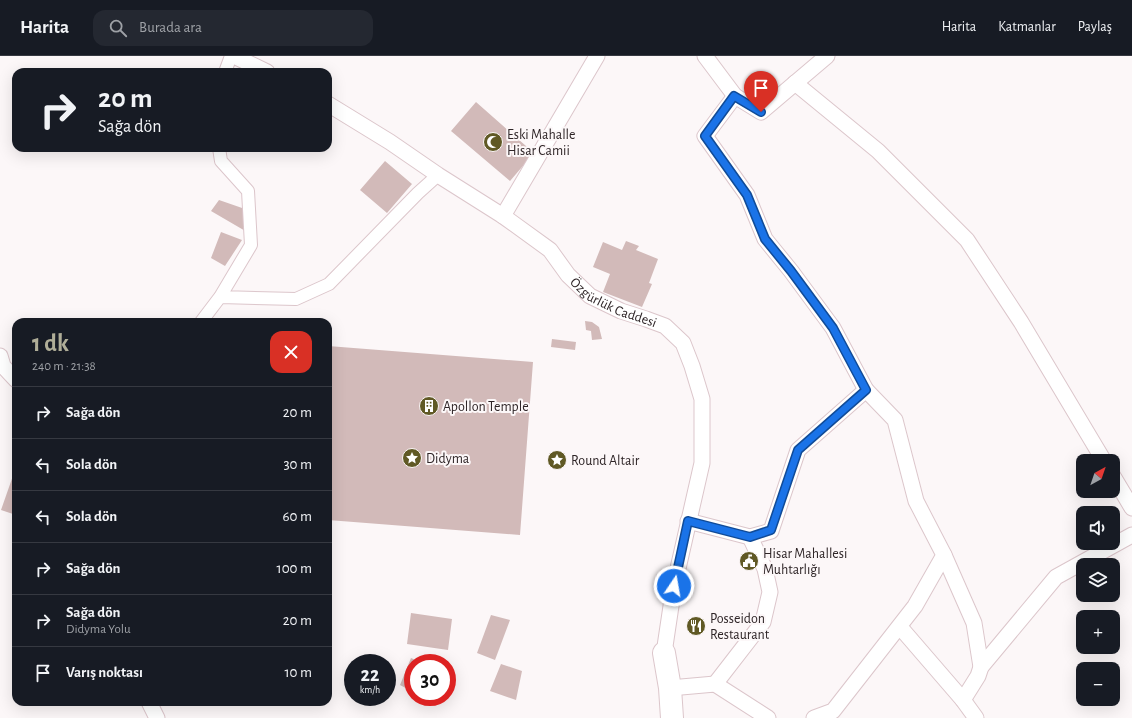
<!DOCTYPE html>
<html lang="tr">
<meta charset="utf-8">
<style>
:root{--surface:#171b24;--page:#242831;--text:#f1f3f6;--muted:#9ea1a6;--line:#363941;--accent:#b0ae98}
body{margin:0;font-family:"Alegreya Sans",sans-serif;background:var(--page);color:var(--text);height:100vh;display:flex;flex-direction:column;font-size:15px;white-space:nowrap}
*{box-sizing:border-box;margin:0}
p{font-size:13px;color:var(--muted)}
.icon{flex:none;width:22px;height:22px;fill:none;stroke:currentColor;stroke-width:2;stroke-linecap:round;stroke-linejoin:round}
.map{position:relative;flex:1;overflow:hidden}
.details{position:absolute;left:12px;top:262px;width:320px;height:388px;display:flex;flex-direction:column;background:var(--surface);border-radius:12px;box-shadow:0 4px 16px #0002}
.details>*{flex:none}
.top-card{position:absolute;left:12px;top:12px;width:320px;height:84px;border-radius:12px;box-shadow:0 4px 16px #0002;background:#171b24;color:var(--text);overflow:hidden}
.needle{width:26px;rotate:40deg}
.buttons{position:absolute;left:1076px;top:398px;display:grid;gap:8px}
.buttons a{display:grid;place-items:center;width:44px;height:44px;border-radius:8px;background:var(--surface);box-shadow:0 4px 16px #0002;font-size:20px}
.speed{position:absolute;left:344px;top:598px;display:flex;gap:8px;font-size:20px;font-weight:700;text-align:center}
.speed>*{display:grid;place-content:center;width:52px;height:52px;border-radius:50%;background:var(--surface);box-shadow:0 4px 16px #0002;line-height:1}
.speed small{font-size:10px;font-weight:400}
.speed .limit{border:6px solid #d22;background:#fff;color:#111}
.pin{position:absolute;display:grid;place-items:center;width:34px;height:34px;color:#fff;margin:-41px -17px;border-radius:50% 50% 50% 0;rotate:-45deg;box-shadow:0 0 4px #0007}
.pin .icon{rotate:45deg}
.me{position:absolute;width:44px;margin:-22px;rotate:12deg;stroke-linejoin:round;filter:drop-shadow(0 0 3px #0008)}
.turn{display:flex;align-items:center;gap:14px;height:84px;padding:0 20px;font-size:18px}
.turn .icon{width:52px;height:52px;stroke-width:2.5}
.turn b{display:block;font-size:28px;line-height:34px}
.round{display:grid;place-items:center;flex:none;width:42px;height:42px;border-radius:12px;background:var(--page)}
.summary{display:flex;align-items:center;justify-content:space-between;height:68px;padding:0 20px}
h1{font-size:24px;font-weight:600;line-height:30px;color:var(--accent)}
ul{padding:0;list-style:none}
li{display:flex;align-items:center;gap:12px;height:52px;padding:0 20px;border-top:1px solid var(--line)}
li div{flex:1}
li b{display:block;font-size:15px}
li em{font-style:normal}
header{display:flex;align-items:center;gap:24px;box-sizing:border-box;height:56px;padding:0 20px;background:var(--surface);border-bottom:1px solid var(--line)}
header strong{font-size:19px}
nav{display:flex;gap:22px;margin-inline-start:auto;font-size:14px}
.search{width:280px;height:36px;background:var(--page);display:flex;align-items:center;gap:10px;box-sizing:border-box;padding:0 14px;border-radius:12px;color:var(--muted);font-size:15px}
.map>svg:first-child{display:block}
.building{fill:#d2bab9}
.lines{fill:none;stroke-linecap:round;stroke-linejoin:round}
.pedestrian-casing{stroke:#dcc6cb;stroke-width:14}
.minor-casing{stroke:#dcc6cb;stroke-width:17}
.secondary-casing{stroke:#dcc6cb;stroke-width:24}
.pedestrian{stroke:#fff;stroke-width:12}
.minor{stroke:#fff;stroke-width:15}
.secondary{stroke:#fff;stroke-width:22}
.route-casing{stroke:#114b97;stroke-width:10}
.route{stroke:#1a73e8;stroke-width:7}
.labels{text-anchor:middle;stroke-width:4;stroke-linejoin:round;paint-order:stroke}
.poi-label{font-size:14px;fill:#2e2527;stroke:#fcf7f8;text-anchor:start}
.street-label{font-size:14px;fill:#2e2527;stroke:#fcf7f8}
</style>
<header>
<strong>Harita</strong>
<div class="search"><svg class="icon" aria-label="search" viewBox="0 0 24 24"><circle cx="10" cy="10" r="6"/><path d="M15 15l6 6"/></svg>Burada ara</div>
<nav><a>Harita</a><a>Katmanlar</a><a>Paylaş</a></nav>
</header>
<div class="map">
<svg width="1132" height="662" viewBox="0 0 1132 662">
<rect width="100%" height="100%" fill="#fcf7f8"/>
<path class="building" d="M476,46L534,97L510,125L451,75Z
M385,105L412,128L387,157L360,134Z
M219,144L245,153L247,176L211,155Z
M221,176L242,184L225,210L211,202Z
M626,185L639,190L636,194L658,203L649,227L652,228L642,251L603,236L610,218L593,211L603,186L622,194Z
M585,265L592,266L599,271L602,283L592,284L591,275L586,274Z
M552,283L576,286L575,294L551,291Z
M328,290L533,306L520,479L328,464Z
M15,414L16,415V459L1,454Z
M411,557L452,563L448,594L407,588Z
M491,559L510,564L495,604L477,597Z
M411,602L422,607H413V636L400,629Z
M501,608L522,615L516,644L490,635Z
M364,641H383L379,648Z"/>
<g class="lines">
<defs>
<path id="pedestrian" d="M225,16L231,0
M220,241L296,243L329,228L418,137L438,119
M201,266L220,241L251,189L248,135L221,105L219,92"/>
<g id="minor">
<path d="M234,0L267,16"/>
<path d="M705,0L735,40L761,56L827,0"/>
<path d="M795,27L878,95L967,184L1021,266L1104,405"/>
<path id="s1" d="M328,48L390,86L438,119L503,160L550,194L568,219L590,240L621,255L646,263L665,270L683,287L692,310L702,343V407L674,530L664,597"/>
<path d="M503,160L597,0"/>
<path d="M0,300L3,310L16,324"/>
<path d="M1113,420L1132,452"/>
<path d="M688,465L750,481L771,475L798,394L866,334L833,272L791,215L765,183L747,139L705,80L735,40"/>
<path d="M944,499L974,567L981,611"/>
<path d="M900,571L963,644L976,662"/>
<path d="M715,628L763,566L770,536L765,513L750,481"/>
<path d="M670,632L715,628L768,662"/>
<path d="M963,644L978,620L981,611L1056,521L1132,479"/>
<path d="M149,646L157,662"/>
<path d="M814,662L833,655L915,550L944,499L916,445L895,364L866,334"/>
</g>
<path id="secondary" d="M664,597L670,632L672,662"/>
</defs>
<use href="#pedestrian" class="pedestrian-casing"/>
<use href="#minor" class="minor-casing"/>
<use href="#secondary" class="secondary-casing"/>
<use href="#pedestrian" class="pedestrian"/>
<use href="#minor" class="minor"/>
<use href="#secondary" class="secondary"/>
</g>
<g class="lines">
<defs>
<path id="route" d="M674,530L688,465L750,481L771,474L798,394L866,334L833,272L791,215L765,183L747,139L705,80L734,40L761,56"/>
</defs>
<use href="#route" class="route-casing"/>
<use href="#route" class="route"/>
</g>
<defs>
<symbol id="mosque-disc" viewBox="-11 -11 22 22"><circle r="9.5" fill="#605925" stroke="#fcf7f8"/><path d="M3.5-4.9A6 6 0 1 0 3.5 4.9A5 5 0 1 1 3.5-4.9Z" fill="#fff"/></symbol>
<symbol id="building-disc" viewBox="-11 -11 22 22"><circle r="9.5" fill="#605925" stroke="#fcf7f8"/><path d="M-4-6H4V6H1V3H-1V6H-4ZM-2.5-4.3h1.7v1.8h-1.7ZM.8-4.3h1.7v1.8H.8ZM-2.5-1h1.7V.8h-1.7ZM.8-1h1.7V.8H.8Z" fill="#fff"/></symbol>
<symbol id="sight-disc" viewBox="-11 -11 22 22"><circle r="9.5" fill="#605925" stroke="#fcf7f8"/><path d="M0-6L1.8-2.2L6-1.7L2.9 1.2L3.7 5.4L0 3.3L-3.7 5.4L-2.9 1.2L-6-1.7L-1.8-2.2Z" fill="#fff"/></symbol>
<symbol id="civic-disc" viewBox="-11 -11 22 22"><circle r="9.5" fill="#605925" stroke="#fcf7f8"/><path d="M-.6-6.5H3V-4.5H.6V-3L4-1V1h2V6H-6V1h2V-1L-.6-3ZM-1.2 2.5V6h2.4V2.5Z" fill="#fff"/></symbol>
<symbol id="restaurant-disc" viewBox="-11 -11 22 22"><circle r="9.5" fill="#605925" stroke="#fcf7f8"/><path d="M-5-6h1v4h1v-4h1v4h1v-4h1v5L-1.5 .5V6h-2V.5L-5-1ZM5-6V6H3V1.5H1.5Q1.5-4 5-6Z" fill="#fff"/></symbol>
</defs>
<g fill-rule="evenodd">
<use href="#mosque-disc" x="482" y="75" width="22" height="22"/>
<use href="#building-disc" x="418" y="339" width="22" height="22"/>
<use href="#sight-disc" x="401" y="391" width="22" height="22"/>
<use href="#sight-disc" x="546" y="393" width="22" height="22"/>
<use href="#civic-disc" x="738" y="494" width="22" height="22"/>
<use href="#restaurant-disc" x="685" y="559" width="22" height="22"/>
</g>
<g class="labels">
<g class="poi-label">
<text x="507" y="83">Eski Mahalle<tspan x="507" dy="16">Hisar Camii</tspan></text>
<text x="443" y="355">Apollon Temple</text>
<text x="426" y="407">Didyma</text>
<text x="571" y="409">Round Altair</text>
<text x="763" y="502">Hisar Mahallesi<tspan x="763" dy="16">Muhtarlığı</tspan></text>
<text x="710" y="567">Posseidon<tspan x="710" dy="16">Restaurant</tspan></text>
</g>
<g class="street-label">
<text dy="5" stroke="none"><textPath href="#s1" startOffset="351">Özgürlük Caddesi</textPath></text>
</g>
</g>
</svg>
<div class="buttons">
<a><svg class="needle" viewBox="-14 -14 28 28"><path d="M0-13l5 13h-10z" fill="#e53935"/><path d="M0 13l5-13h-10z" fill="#9ea1a6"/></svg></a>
<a><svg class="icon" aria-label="sound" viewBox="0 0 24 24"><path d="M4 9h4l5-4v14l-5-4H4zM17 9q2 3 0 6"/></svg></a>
<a><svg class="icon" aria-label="layers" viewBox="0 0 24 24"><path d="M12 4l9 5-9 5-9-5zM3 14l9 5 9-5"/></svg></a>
<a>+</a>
<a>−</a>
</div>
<div class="speed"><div>22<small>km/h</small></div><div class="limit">30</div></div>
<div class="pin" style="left:761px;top:56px;background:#d93025"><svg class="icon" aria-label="arrive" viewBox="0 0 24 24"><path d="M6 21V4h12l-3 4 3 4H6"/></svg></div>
<svg class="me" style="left:674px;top:530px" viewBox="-20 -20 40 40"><circle r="17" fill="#1a73e8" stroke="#fff" stroke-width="3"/><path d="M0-11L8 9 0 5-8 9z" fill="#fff"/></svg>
<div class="top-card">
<div class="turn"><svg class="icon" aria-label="right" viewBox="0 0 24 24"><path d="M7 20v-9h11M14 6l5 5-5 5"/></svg><div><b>20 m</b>Sağa dön</div></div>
</div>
<section class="details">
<div class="summary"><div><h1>1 dk</h1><p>240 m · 21:38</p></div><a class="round" style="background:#d93025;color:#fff"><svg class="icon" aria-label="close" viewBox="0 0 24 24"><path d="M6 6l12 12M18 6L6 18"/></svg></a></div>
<ul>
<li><svg class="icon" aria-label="right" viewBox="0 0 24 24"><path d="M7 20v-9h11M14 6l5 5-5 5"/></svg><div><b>Sağa dön</b></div><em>20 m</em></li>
<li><svg class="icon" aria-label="left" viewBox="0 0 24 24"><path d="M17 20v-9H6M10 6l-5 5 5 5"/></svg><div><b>Sola dön</b></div><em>30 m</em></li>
<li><svg class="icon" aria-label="left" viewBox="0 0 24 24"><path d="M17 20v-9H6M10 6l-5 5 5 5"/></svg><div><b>Sola dön</b></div><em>60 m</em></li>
<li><svg class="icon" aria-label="right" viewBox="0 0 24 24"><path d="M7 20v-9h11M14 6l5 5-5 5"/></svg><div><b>Sağa dön</b></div><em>100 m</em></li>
<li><svg class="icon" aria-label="right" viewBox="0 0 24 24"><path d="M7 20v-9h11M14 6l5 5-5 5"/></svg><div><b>Sağa dön</b><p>Didyma Yolu</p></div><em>20 m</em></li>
<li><svg class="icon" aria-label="arrive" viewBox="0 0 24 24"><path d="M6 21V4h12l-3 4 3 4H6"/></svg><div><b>Varış noktası</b></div><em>10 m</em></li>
</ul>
</section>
</div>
